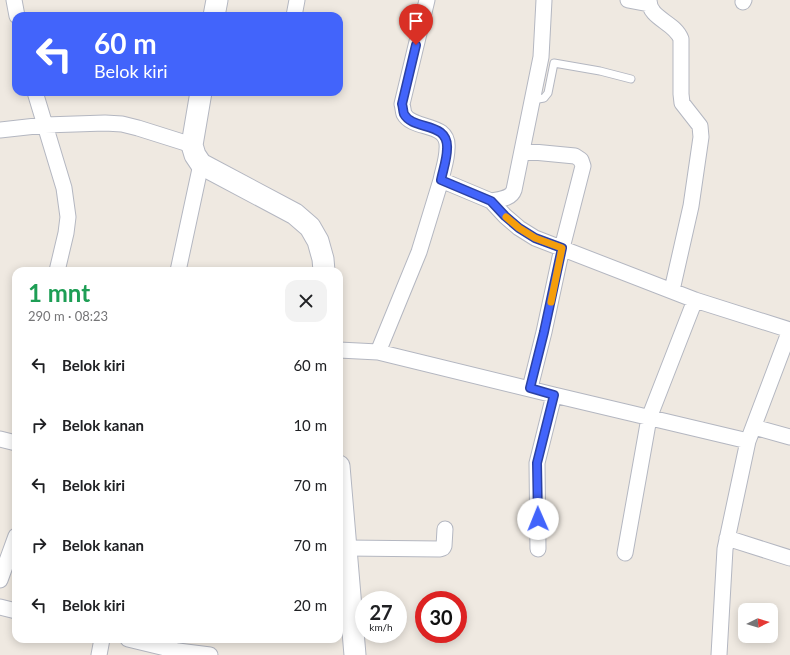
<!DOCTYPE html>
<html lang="id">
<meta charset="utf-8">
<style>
:root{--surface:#fff;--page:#f2f2f2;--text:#202124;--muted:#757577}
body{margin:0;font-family:Lato,sans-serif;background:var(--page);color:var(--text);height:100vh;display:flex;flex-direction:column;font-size:15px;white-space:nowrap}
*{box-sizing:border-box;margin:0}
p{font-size:13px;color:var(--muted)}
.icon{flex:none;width:22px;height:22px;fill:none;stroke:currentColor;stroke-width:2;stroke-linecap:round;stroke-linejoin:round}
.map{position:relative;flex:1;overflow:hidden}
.sheet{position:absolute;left:12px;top:267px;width:331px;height:376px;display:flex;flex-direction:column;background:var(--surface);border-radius:12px;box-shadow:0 2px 10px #0003}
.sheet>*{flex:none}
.guide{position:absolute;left:12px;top:12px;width:331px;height:84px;border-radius:12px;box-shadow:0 2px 10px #0003;background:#4264fb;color:#fff;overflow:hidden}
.needle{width:26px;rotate:85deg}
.buttons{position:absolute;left:738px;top:603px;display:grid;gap:8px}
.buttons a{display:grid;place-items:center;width:40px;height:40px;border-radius:8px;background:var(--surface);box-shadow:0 2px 10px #0003;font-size:20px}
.speed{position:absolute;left:355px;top:591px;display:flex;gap:8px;font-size:20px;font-weight:700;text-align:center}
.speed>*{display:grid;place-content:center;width:52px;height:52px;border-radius:50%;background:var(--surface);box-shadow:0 2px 10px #0003;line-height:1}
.speed small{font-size:10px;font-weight:400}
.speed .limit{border:6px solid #d22;background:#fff;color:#111}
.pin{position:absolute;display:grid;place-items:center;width:34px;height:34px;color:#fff;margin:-41px -17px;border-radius:50% 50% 50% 0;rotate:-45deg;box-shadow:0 0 4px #0007}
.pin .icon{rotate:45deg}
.me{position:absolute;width:44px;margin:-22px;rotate:359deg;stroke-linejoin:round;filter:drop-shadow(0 0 3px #0008)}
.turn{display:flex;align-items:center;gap:14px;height:84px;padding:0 16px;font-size:18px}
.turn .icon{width:52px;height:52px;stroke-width:2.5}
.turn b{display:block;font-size:28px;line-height:34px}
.round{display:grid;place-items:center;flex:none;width:42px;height:42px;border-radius:12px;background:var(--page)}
.head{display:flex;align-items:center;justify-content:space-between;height:68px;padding:0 16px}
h1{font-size:24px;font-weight:700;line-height:30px;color:#1e9e55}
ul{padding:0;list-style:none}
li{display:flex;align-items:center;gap:12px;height:60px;padding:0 16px}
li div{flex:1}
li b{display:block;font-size:15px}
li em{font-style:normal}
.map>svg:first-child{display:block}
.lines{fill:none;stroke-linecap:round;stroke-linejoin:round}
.service-casing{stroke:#b4b7c1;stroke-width:9}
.minor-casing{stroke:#b4b7c1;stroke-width:17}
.secondary-casing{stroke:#b4b7c1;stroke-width:23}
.service{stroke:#fff;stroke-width:7}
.minor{stroke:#fff;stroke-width:15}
.secondary{stroke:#fff;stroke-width:21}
.route-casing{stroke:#2b41a3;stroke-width:10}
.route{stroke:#4264fb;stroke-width:7}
.slow{stroke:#f59e0b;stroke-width:7}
</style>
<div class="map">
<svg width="790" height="655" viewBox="0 0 790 655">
<rect width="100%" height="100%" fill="#efe9e1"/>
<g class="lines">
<defs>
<path id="service" d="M533,100L544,98L548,93L554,63L600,71L631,79"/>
<path id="minor" d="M14,0L17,16
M427,0L402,104C403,107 403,111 404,114C413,131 450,121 447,149C447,159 443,170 441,180L491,201L505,216L519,228L535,238L695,300L790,330
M628,0L649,4
M649,0C649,19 675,22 681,39V94L682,103L700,126L701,137L691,206L672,290
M743,2L744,0
M294,16L297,0
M35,92L64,188L68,217L66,233L57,271
M0,130L45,125L105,123L122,124L138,128L192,145
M523,151L575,156L581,160L583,166L562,248L544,332L530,388
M491,201C500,199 511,199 514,190L541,57L544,0
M178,271L201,164
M339,350L378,352L554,395L748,441
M378,352L419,252L441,180
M754,427L790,437
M0,439L16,443
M727,538L790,558
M346,548L440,549L443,548L444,546L445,529
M538,549L537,463L554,395
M625,553L649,418L695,300
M0,580L16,536
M0,607L16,611
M128,639L178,651L210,655
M99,655L102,639
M719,655L725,549L748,441L790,330"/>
<path id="secondary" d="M214,16L217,0
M201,92L192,145L195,155L201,164L295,214L310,227L318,241L323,259L324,271
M339,466L355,655"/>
</defs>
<use href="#service" class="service-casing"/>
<use href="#minor" class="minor-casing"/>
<use href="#secondary" class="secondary-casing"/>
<use href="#service" class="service"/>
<use href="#minor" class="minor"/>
<use href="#secondary" class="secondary"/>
</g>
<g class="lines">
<defs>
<path id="route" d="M416,45L402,104C403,107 403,111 404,114C413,131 449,121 447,149C447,159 443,170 441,180L491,201L505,216L519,228L535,238L562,248L544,332L530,388L554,395L537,463L538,519"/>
</defs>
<use href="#route" class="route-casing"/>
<use href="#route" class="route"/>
<path class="slow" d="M506,217L519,228L535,238L562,248L551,302"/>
</g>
</svg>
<div class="buttons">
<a><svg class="needle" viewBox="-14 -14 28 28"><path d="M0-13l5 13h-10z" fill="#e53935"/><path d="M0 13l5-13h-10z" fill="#757577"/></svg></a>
</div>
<div class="speed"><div>27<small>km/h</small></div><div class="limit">30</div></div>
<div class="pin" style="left:416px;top:45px;background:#d93025"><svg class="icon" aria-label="arrive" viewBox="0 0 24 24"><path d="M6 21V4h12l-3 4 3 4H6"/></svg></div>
<svg class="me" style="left:538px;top:519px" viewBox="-20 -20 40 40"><circle r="19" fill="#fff"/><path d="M0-13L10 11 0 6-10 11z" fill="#4264fb"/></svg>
<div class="guide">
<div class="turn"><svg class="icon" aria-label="left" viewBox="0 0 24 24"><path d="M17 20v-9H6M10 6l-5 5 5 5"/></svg><div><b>60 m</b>Belok kiri</div></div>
</div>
<section class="sheet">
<div class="head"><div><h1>1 mnt</h1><p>290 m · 08:23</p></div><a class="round"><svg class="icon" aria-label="close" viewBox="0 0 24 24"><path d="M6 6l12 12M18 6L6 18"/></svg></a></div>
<ul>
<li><svg class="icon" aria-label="left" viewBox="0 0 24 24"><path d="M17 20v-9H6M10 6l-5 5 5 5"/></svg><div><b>Belok kiri</b></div><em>60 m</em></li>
<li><svg class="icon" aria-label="right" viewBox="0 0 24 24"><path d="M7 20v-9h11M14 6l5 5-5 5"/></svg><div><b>Belok kanan</b></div><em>10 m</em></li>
<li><svg class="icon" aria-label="left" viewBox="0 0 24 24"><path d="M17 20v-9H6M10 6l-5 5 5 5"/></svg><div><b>Belok kiri</b></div><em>70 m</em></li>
<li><svg class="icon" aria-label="right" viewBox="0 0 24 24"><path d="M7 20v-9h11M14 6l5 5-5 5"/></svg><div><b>Belok kanan</b></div><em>70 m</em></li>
<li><svg class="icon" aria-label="left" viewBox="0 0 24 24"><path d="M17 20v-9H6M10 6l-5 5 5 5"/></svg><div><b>Belok kiri</b></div><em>20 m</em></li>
</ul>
</section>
</div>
